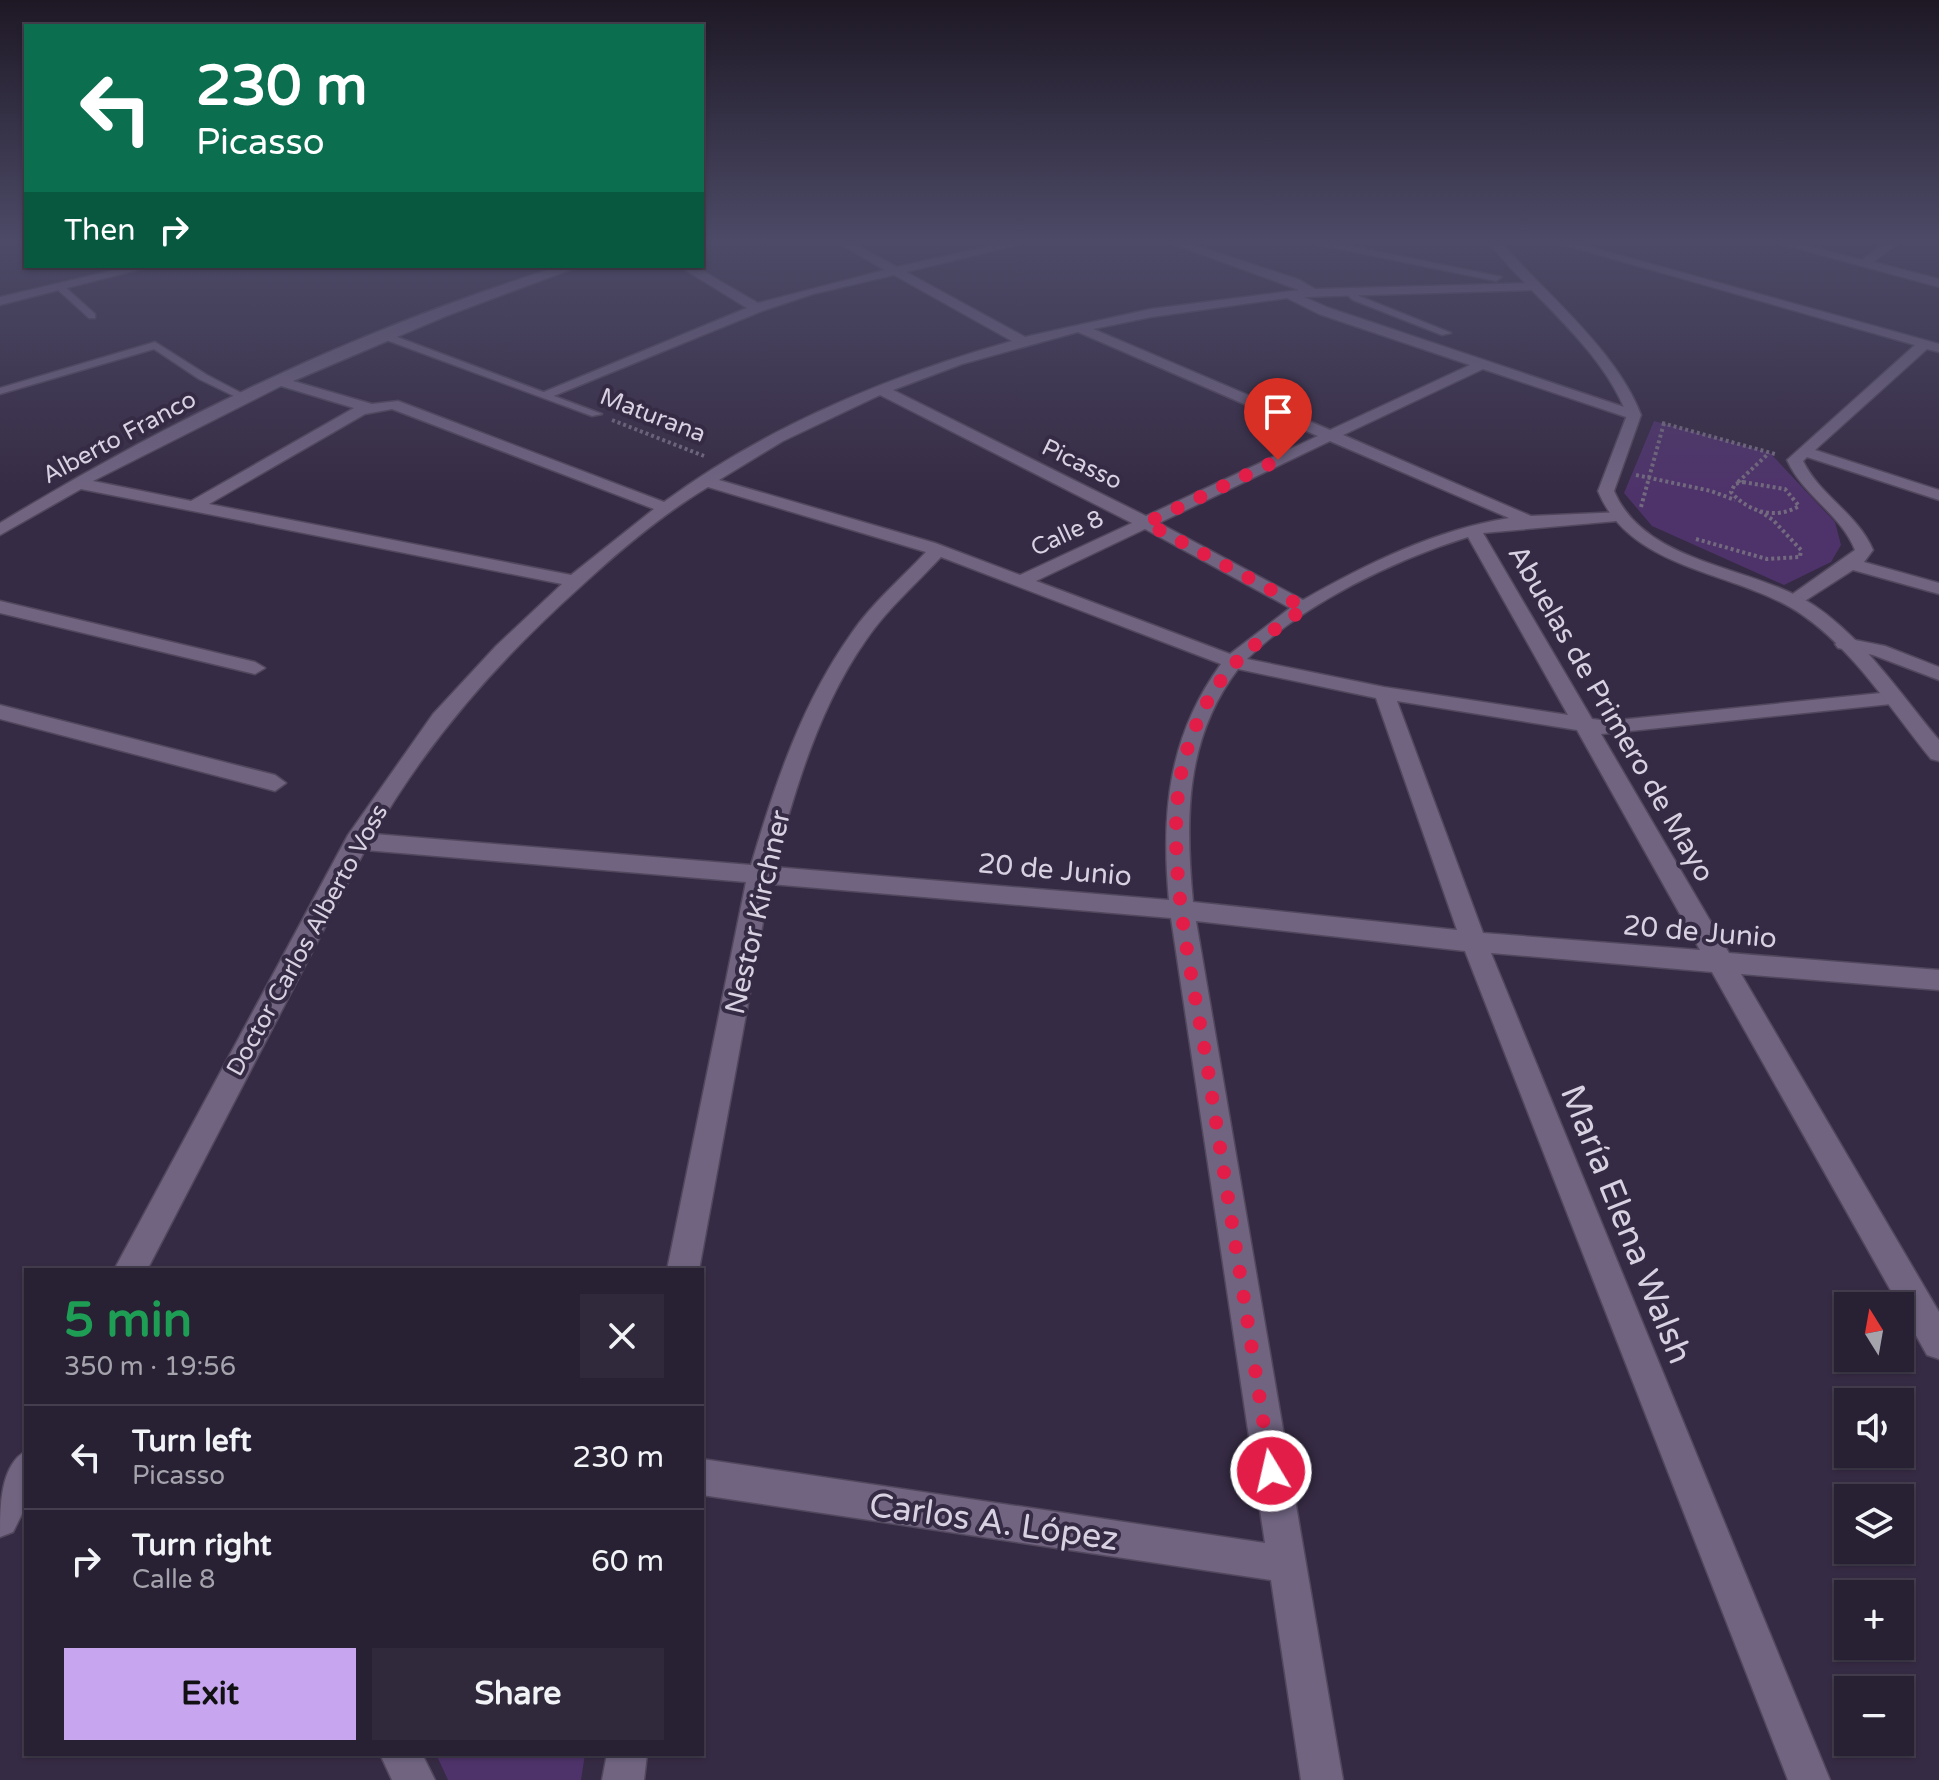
<!DOCTYPE html>
<meta charset="utf-8">
<style>
:root{--surface:#282033;--page:#30283b;--text:#f1f3f6;--muted:#a5a3ac;--line:#443e4e;--accent:#c7a6ef}
body{margin:0;font-family:"Varela Round",sans-serif;background:var(--page);color:var(--text);height:100vh;display:flex;flex-direction:column;font-size:30px;white-space:nowrap}
*{box-sizing:border-box;margin:0}
p{font-size:26px;color:var(--muted)}
.icon{flex:none;width:44px;height:44px;fill:none;stroke:currentColor;stroke-width:2;stroke-linecap:round;stroke-linejoin:round}
.map{position:relative;flex:1;overflow:hidden}
.sheet{position:absolute;left:24px;top:1268px;width:680px;height:488px;display:flex;flex-direction:column;background:var(--surface);border-radius:0px;box-shadow:0 2px 6px #0004,0 0 0 2px var(--line)}
.sheet>*{flex:none}
.hud{position:absolute;left:24px;top:24px;width:680px;height:244px;border-radius:0px;box-shadow:0 2px 6px #0004,0 0 0 2px var(--line);background:#0b6e4f;color:#fff;overflow:hidden}
.needle{width:52px;rotate:349deg}
.fabs{position:absolute;left:1834px;top:1292px;display:grid;gap:16px}
.fabs a{display:grid;place-items:center;width:80px;height:80px;border-radius:0px;background:var(--surface);box-shadow:0 2px 6px #0004,0 0 0 2px var(--line);font-size:40px}
.pin{position:absolute;display:grid;place-items:center;width:68px;height:68px;color:#fff;margin:-82px -34px;border-radius:50% 50% 50% 0;rotate:-45deg;box-shadow:0 0 8px #0007}
.pin .icon{rotate:45deg}
.me{position:absolute;width:88px;margin:-44px;rotate:351deg;stroke-linejoin:round;filter:drop-shadow(0 0 6px #0008)}
.turn{display:flex;align-items:center;gap:28px;height:168px;padding:0 40px;font-size:36px}
.turn .icon{width:104px;height:104px;stroke-width:2.5}
.turn b{display:block;font-size:56px;line-height:68px}
.then{display:flex;align-items:center;height:76px;padding:0 40px;background:#0003;gap:16px;font-size:30px}
.round{display:grid;place-items:center;flex:none;width:84px;height:84px;border-radius:0px;background:var(--page)}
.overview{display:flex;align-items:center;justify-content:space-between;height:136px;padding:0 40px}
h1{font-size:48px;font-weight:700;line-height:60px;color:#1e9e55}
.primary-button{display:flex;gap:16px;margin-top:auto;padding:16px 40px}
.primary-button a{flex:1;height:92px;border-radius:0px;background:var(--accent);color:#111;font-size:32px;font-weight:700;line-height:92px;text-align:center}
.primary-button a+a{background:var(--page);color:var(--text)}
ul{padding:0;list-style:none}
li{display:flex;align-items:center;gap:24px;height:104px;padding:0 40px;border-top:2px solid var(--line)}
li div{flex:1}
li b{display:block;font-size:30px}
li em{font-style:normal}
.map>svg:first-child{display:block}
.green{fill:#4e336a}
.lines{fill:none;stroke-linecap:round;stroke-linejoin:round}
.service-casing{stroke:#52485d;stroke-width:3}
.minor-casing{stroke:#52485d;stroke-width:3}
.tertiary-casing{stroke:#52485d;stroke-width:3}
.path{stroke:#736a7f;stroke-width:4;stroke-dasharray:3 3;stroke-linecap:butt}
.service{fill:#706481;fill-rule:evenodd}
.minor{fill:#706481;fill-rule:evenodd}
.tertiary{fill:#706481;fill-rule:evenodd}
.route{stroke:#e11d48;stroke-width:14;stroke-dasharray:0 25.2}
.labels{text-anchor:middle;stroke-width:8;stroke-linejoin:round;paint-order:stroke}
.far-street-label{font-size:24px;fill:#d7d1e1;stroke:#362b44}
.street-label{font-size:28px;fill:#d7d1e1;stroke:#362b44}
.near-street-label{font-size:34px;fill:#d7d1e1;stroke:#362b44}
</style>
<div class="map">
<svg width="1939" height="1780" viewBox="0 0 1939 1780">
<rect width="100%" height="100%" fill="#362b44"/>
<path class="green" d="M1654,421L1770,453L1835,522L1841,545L1831,562L1784,585L1652,526L1624,493Z
M436,1754H585L581,1780H448Z"/>
<g class="lines">
<defs>
<path id="service" d="M57,285H63L95,314V318H89L57,289Z
M1345,289H1351L1359,296L1451,333L1442,335L1353,300L1345,293Z
M381,334H389L602,414L592,416L381,338Z
M155,342L207,375L249,397L240,399L199,379L154,349L0,394V388Z"/>
<path id="minor" d="M840,244H854L897,267L1000,244H1021L906,272L1025,337L1151,309L1299,290L1174,244H1191L1300,280L1315,289L1536,283L1538,286L1532,290L1304,297L1329,308L1639,412V418H1629L1483,369L1343,435L1531,516L1623,512V520L1617,521L1483,533L1592,719L1609,721L1891,692L1901,698L1891,704L1601,734L1729,953L1939,970V990L1741,974L1939,1312V1359L1927,1355L1712,972L1491,953L1830,1780H1788L1465,951L1196,921L1343,1780H1301L1271,1580L702,1495V1459L1265,1543L1171,918L770,884L699,1270H667L746,882L365,850L147,1270H114L348,835L433,714L496,646L562,584L81,489L0,535V523C174,417 366,326 561,266H580L446,316L293,381L372,404L398,401L664,502C767,426 889,376 1012,341L894,275L813,294L762,311L551,397L539,394L747,308L679,266H694L758,303L885,270ZM1287,298L1319,314L1470,365L1330,430L1093,329L1151,317ZM1078,332L1318,436L1146,516L893,390L962,364ZM281,386L354,408L191,501L93,481ZM880,395L1132,523L1020,575L935,543L719,480L783,441ZM392,409L654,509L571,575L209,504L365,414ZM1330,441L1509,518C1435,530 1368,563 1303,600L1159,523ZM708,487L926,552C902,578 871,604 851,634C802,703 775,784 751,865L374,834C429,739 498,661 579,588C619,551 661,515 708,487ZM1145,529L1290,608L1230,654L1036,581ZM1468,537L1568,715L1384,687L1247,659C1303,604 1394,560 1468,537ZM941,557L1221,664C1168,737 1161,813 1169,900L774,867C795,789 819,707 866,640C886,610 916,584 941,557ZM1238,669L1376,698L1457,930L1193,902C1185,819 1185,738 1238,669ZM1397,701L1577,730L1700,950L1483,933Z
M1316,244H1340L1502,277L1496,281Z
M1561,244H1579L1939,344V352L1927,349L1815,450L1939,490V500L1807,457L1803,461C1820,496 1857,513 1873,550L1864,562L1939,583V594L1853,570L1800,604L1793,606L1784,600L1855,550C1841,514 1803,496 1787,460L1915,345Z
M1781,244H1800L1862,260L1884,244H1897L1873,262L1939,279V287Z
M0,601L255,662L265,668L255,674L0,613Z
M1845,638L1885,646L1939,667V680L1873,655L1838,648L1835,644Z
M0,705L275,775L286,783L275,791L0,719Z
M26,1451V1506L13,1532L0,1537C0,1507 0,1465 26,1451Z
M380,1754H422L435,1780H392Z
M607,1754H647L644,1780H602Z"/>
<path id="tertiary" d="M1490,244H1502C1547,294 1617,352 1641,415L1614,491C1646,566 1754,565 1815,606C1865,640 1901,695 1939,740V761L1931,759C1891,710 1854,650 1801,614C1736,570 1631,572 1598,491L1627,415C1602,348 1534,299 1490,244Z
M132,266H153L0,305V297Z"/>
</defs>
<use href="#service" class="service-casing"/>
<use href="#minor" class="minor-casing"/>
<use href="#tertiary" class="tertiary-casing"/>
<path class="path" d="M612,420L704,456
M1662,423L1775,454
M1636,475L1711,491L1735,500
M1738,482L1769,453
M1743,482L1785,489L1799,506C1776,520 1748,512 1731,492L1735,484Z
M1641,507L1664,423
M1696,539L1767,559L1800,557L1801,550L1773,520L1758,510"/>
<use href="#service" class="service"/>
<use href="#minor" class="minor"/>
<use href="#tertiary" class="tertiary"/>
</g>
<linearGradient id="sky" x2="0" y2="1"><stop stop-color="#1e1825"/><stop offset="0.49" stop-color="#4c4a67"/><stop offset="1" stop-color="#4c4a67" stop-opacity="0"/></linearGradient>
<rect width="1939" height="493" fill="url(#sky)"/>
<g class="lines">
<path class="route" d="M1271,1471C1250,1335 1228,1200 1207,1064C1192,972 1158,836 1188,747C1213,673 1244,650 1305,608L1146,523L1278,460"/>
</g>
<g class="labels">
<g class="far-street-label">
<text transform="translate(653 415) rotate(21)" y="8">Maturana</text>
<text transform="translate(119 437) rotate(-28)" y="8">Alberto Franco</text>
<text transform="translate(1082 464) rotate(26)" y="8">Picasso</text>
<text transform="translate(1067 533) rotate(-25)" y="8">Calle 8</text>
<text transform="translate(307 940) rotate(-61)" y="8">Doctor Carlos Alberto Voss</text>
</g>
<g class="street-label">
<text transform="translate(1612 713) rotate(60)" y="10">Abuelas de Primero de Mayo</text>
<text transform="translate(1055 869) rotate(5)" y="10">20 de Junio</text>
<text transform="translate(757 912) rotate(-77)" y="10">Nestor Kirchner</text>
<text transform="translate(1700 931) rotate(5)" y="10">20 de Junio</text>
</g>
<g class="near-street-label">
<text transform="translate(1627 1224) rotate(68)" y="12">María Elena Walsh</text>
<text transform="translate(994 1521) rotate(8)" y="12">Carlos A. López</text>
</g>
</g>
</svg>
<div class="fabs">
<a><svg class="needle" viewBox="-14 -14 28 28"><path d="M0-13l5 13h-10z" fill="#e53935"/><path d="M0 13l5-13h-10z" fill="#a5a3ac"/></svg></a>
<a><svg class="icon" aria-label="sound" viewBox="0 0 24 24"><path d="M4 9h4l5-4v14l-5-4H4zM17 9q2 3 0 6"/></svg></a>
<a><svg class="icon" aria-label="layers" viewBox="0 0 24 24"><path d="M12 4l9 5-9 5-9-5zM3 14l9 5 9-5"/></svg></a>
<a>+</a>
<a>−</a>
</div>
<div class="pin" style="left:1278px;top:460px;background:#d93025"><svg class="icon" aria-label="arrive" viewBox="0 0 24 24"><path d="M6 21V4h12l-3 4 3 4H6"/></svg></div>
<svg class="me" style="left:1271px;top:1471px" viewBox="-20 -20 40 40"><circle r="17" fill="#e11d48" stroke="#fff" stroke-width="3"/><path d="M0-11L8 9 0 5-8 9z" fill="#fff"/></svg>
<div class="hud">
<div class="turn"><svg class="icon" aria-label="left" viewBox="0 0 24 24"><path d="M17 20v-9H6M10 6l-5 5 5 5"/></svg><div><b>230 m</b>Picasso</div></div>
<div class="then">Then<svg class="icon" aria-label="right" viewBox="0 0 24 24"><path d="M7 20v-9h11M14 6l5 5-5 5"/></svg></div>
</div>
<section class="sheet">
<div class="overview"><div><h1>5 min</h1><p>350 m · 19:56</p></div><a class="round"><svg class="icon" aria-label="close" viewBox="0 0 24 24"><path d="M6 6l12 12M18 6L6 18"/></svg></a></div>
<ul>
<li><svg class="icon" aria-label="left" viewBox="0 0 24 24"><path d="M17 20v-9H6M10 6l-5 5 5 5"/></svg><div><b>Turn left</b><p>Picasso</p></div><em>230 m</em></li>
<li><svg class="icon" aria-label="right" viewBox="0 0 24 24"><path d="M7 20v-9h11M14 6l5 5-5 5"/></svg><div><b>Turn right</b><p>Calle 8</p></div><em>60 m</em></li>
</ul>
<div class="primary-button"><a>Exit</a><a>Share</a></div>
</section>
</div>
